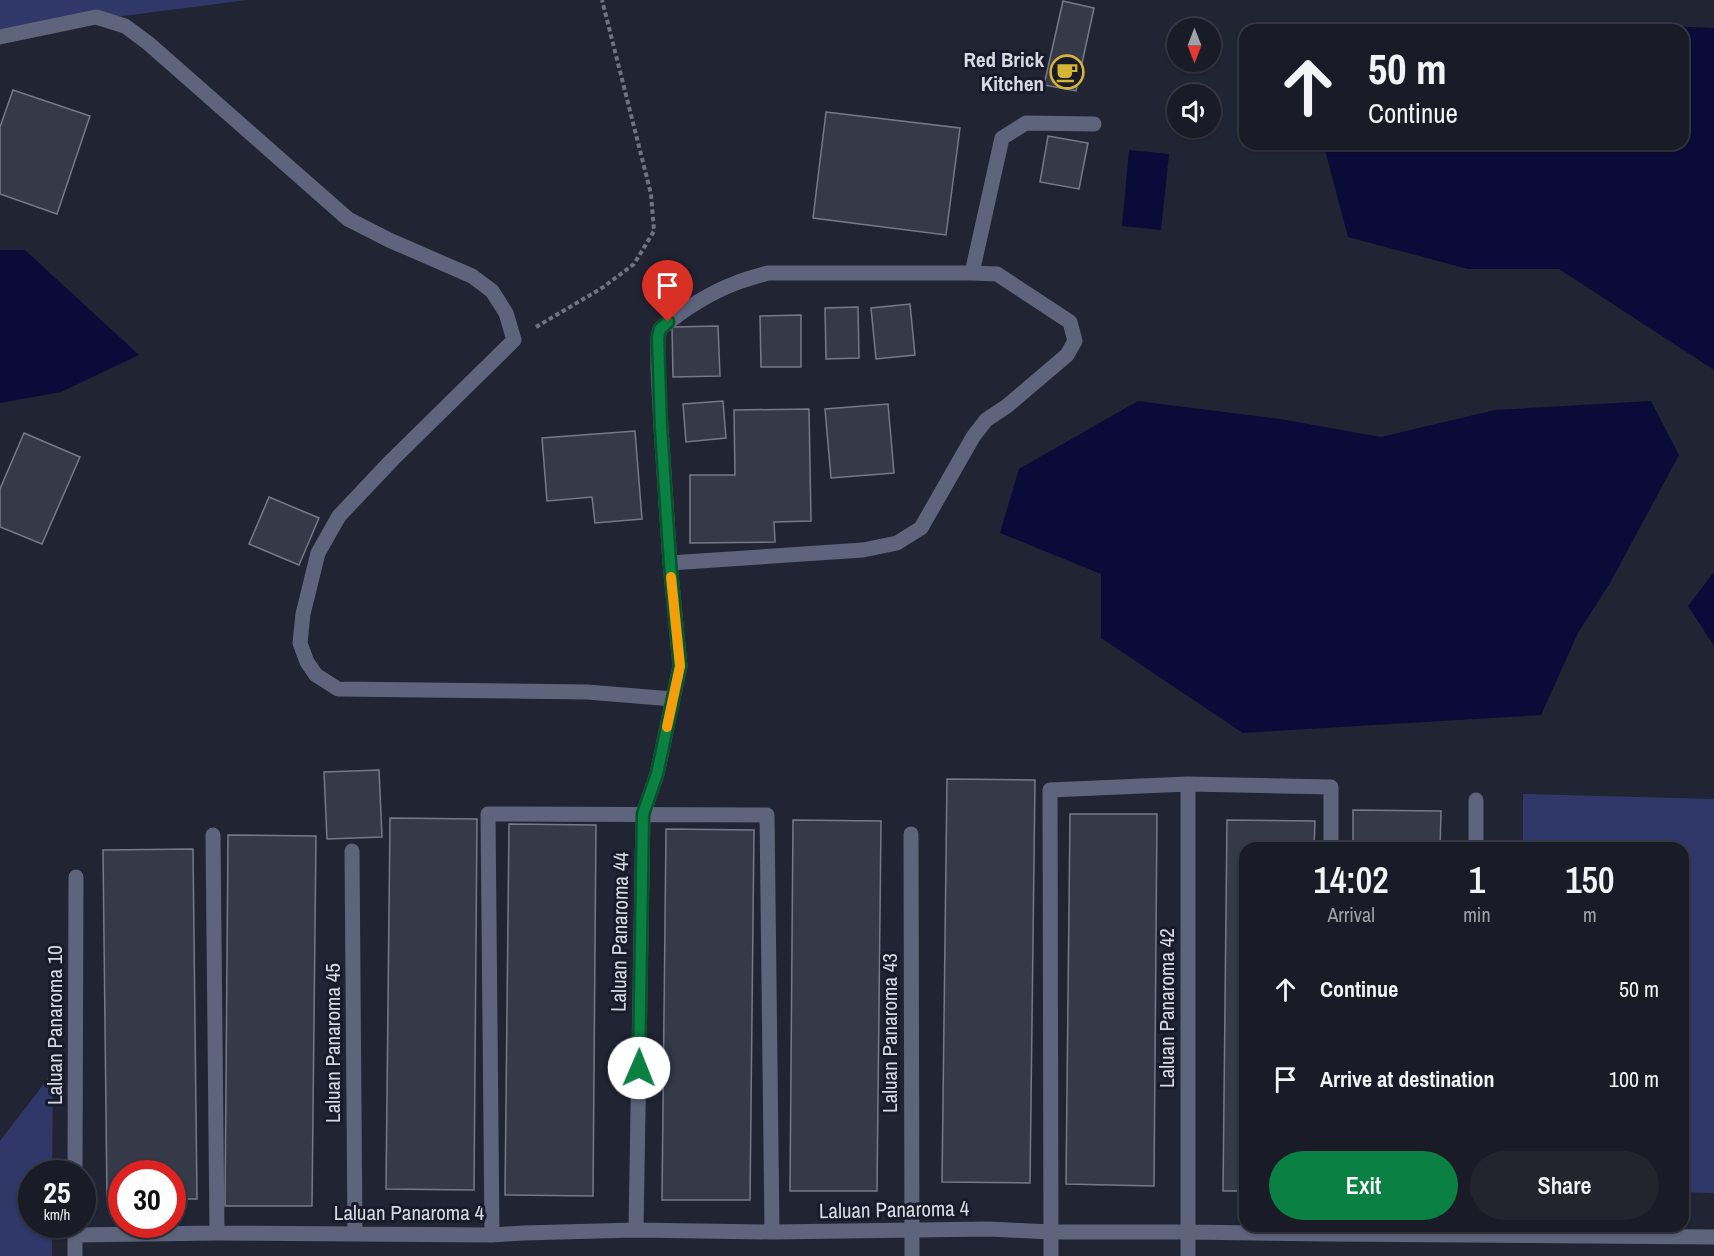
<!DOCTYPE html>
<style>
:root{--surface:#191b26;--page:#22242e;--text:#f1f3f6;--muted:#9fa1a7;--line:#373943;--accent:#0b8043}
body{margin:0;font-family:"Archivo Narrow",sans-serif;background:var(--page);color:var(--text);height:100vh;display:flex;flex-direction:column;font-size:22px;white-space:nowrap}
*{box-sizing:border-box;margin:0}
p{font-size:20px;color:var(--muted)}
.icon{flex:none;width:33px;height:33px;fill:none;stroke:currentColor;stroke-width:2;stroke-linecap:round;stroke-linejoin:round}
.map{position:relative;flex:1;overflow:hidden}
.drawer{position:absolute;left:1239px;top:842px;width:450px;height:390px;display:flex;flex-direction:column;background:var(--surface);border-radius:18px;box-shadow:0 2px 4px #0004,0 0 0 2px var(--line)}
.drawer>*{flex:none}
.banner{position:absolute;left:1239px;top:24px;width:450px;height:126px;border-radius:18px;box-shadow:0 2px 4px #0004,0 0 0 2px var(--line);background:#191b26;color:var(--text);overflow:hidden}
.needle{width:39px;rotate:180deg}
.controls{position:absolute;left:1167px;top:18px;display:grid;gap:12px}
.controls a{display:grid;place-items:center;width:54px;height:54px;border-radius:50%;background:var(--surface);box-shadow:0 2px 4px #0004,0 0 0 2px var(--line);font-size:30px}
.speed{position:absolute;left:18px;top:1160px;display:flex;gap:12px;font-size:30px;font-weight:700;text-align:center}
.speed>*{display:grid;place-content:center;width:78px;height:78px;border-radius:50%;background:var(--surface);box-shadow:0 2px 4px #0004,0 0 0 2px var(--line);line-height:1}
.speed small{font-size:15px;font-weight:400}
.speed .limit{border:9px solid #d22;background:#fff;color:#111}
.pin{position:absolute;display:grid;place-items:center;width:51px;height:51px;color:#fff;margin:-62px -26px;border-radius:50% 50% 50% 0;rotate:-45deg;box-shadow:0 0 6px #0007}
.pin .icon{rotate:45deg}
.me{position:absolute;width:66px;margin:-33px;rotate:1deg;stroke-linejoin:round;filter:drop-shadow(0 0 4px #0008)}
.turn{display:flex;align-items:center;gap:21px;height:126px;padding:0 30px;font-size:27px}
.turn .icon{width:78px;height:78px;stroke-width:2.5}
.turn b{display:block;font-size:42px;line-height:51px}
.eta{display:flex;justify-content:space-evenly;align-items:center;height:102px;text-align:center}
.eta b{font-size:36px;font-weight:600;line-height:42px}
.primary-button{display:flex;gap:12px;margin-top:auto;padding:12px 30px}
.primary-button a{flex:1;height:69px;border-radius:36px;background:var(--accent);color:#fff;font-size:24px;font-weight:600;line-height:69px;text-align:center}
.primary-button a+a{background:var(--page);color:var(--text)}
ul{padding:0;list-style:none}
li{display:flex;align-items:center;gap:18px;height:90px;padding:0 30px}
li div{flex:1}
li b{display:block;font-size:22px}
li em{font-style:normal}
.map>svg:first-child{display:block}
.green{fill:#30386a}
.water{fill:#0a0b39}
.building{fill:#353948;stroke:#757a8b;stroke-width:1.5}
.lines{fill:none;stroke-linecap:round;stroke-linejoin:round}
.path{stroke:#70737f;stroke-width:4;stroke-dasharray:4.5 3;stroke-linecap:butt}
.minor{stroke:#5d647c;stroke-width:15}
.route-casing{stroke:#07532c;stroke-width:15}
.route{stroke:#0b8043;stroke-width:10}
.slow{stroke:#f59e0b;stroke-width:10}
.labels{text-anchor:middle;stroke-width:6;stroke-linejoin:round;paint-order:stroke}
.poi-label{font-size:21px;font-weight:bold;fill:#d7dae3;stroke:#181b29;text-anchor:end}
.street-label{font-size:21px;fill:#d7dae3;stroke:#181b29}
</style>
<div class="map">
<svg width="1714" height="1256" viewBox="0 0 1714 1256">
<rect width="100%" height="100%" fill="#212433"/>
<path class="green" d="M0,0H247L0,32Z
M1523,794L1714,799V1193L1683,1192V848L1523,847Z
M53,1072L52,1173H32V1224H52V1256H0V1141Z"/>
<path class="water" d="M1600,23L1714,28V370L1559,269H1468L1348,237L1325,150L1327,144H1683V30H1595Z
M1129,150L1169,154L1161,230L1122,226Z
M0,250H25L139,355L61,392L0,403Z
M1138,401L1280,419L1381,437L1495,410L1651,401L1679,455L1610,583L1578,633L1541,715L1243,733L1101,638V574L1000,533L1019,469Z
M1714,572V646L1688,606Z"/>
<path class="building" d="M1063,1L1094,8L1076,91L1044,85Z
M13,90L90,116L57,214L0,194V127Z
M826,112L960,128L946,235L813,218Z
M1048,136L1088,143L1079,189L1040,182Z
M910,304L915,355L876,359L871,308Z
M858,307L859,358L826,359L825,308Z
M801,315V367H761L760,316Z
M718,326L720,376L673,377L672,327Z
M723,401L726,438L686,442L683,404Z
M888,404L894,473L831,478L825,409Z
M809,409L811,521L774,522L775,542L690,543V475H735L734,410Z
M635,431L642,519L595,523L592,497L547,501L542,438Z
M24,433L80,457L42,544L0,527V489Z
M269,497L319,518L299,565L249,544Z
M379,770L382,837L327,839L324,772Z
M947,779L1035,780L1030,1183L942,1182Z
M1353,810L1441,811L1440,848H1353Z
M1070,814H1157L1154,1186L1066,1184Z
M390,818L477,819L474,1190L386,1189Z
M793,820L881,821L877,1191H790Z
M1227,820L1315,821L1314,848H1245V1191H1223Z
M509,824L596,825L593,1196L505,1195Z
M666,829L754,830L750,1200H662Z
M228,835L316,836L312,1206H225Z
M193,849L197,1199H172V1173H122V1200H107L103,850Z"/>
<g class="lines">
<path class="path" d="M536,327L602,288L634,264L654,231L651,194L602,0"/>
<path class="minor" d="M0,37L96,17L125,26L148,43L348,219L389,240L472,276L492,291L506,313L514,340L392,460L339,516L318,553L303,614L300,643L307,662L316,675L338,689L587,692L673,699
M972,273L1002,138L1026,123L1094,124
M1188,784V1256
M911,834L912,1256
M213,835L217,1233
M1476,848V800
M352,851L355,1234
M75,1173L76,877
M75,1224V1256
M636,1230L643,814L657,774L680,666L670,563L661,428L658,369V338L660,329C682,311 709,293 736,283C746,279 757,276 768,273H972L997,274L1070,322L1075,341L1067,355L1007,406L986,420L973,437L921,528L897,543L863,550L670,563
M75,1235L217,1233L492,1235L523,1233L636,1230L772,1232L990,1229L1050,1232H1188L1330,1234L1714,1237
M492,1235L488,814L767,815L772,1232
M1051,1256L1050,790L1188,784L1331,787V848"/>
</g>
<g class="lines">
<defs>
<path id="route" d="M639,1068L643,814L657,774L680,666L670,563L661,428L658,338L660,329L668,322"/>
</defs>
<use href="#route" class="route-casing"/>
<use href="#route" class="route"/>
<path class="slow" d="M667,727L680,666L671,577"/>
</g>
<defs>
<symbol id="cafe-ring" viewBox="-11 -11 22 22"><circle r="9.5" fill="#181b29" stroke="#d6b534" stroke-width="1.5"/><path d="M-5.5-4.5H6V0H3Q3 3.5 0 3.5H-2.5Q-5.5 3.5-5.5 0ZM3-3.2v2h1.7v-2ZM-6 4.5H4V6H-6Z" fill="#d6b534"/></symbol>
</defs>
<g fill-rule="evenodd">
<use href="#cafe-ring" x="1048" y="53" width="38" height="38"/>
</g>
<g class="labels">
<g class="poi-label">
<text x="1044" y="67">Red Brick<tspan x="1044" dy="24">Kitchen</tspan></text>
</g>
<g class="street-label">
<text transform="translate(620 932) rotate(-89)" y="7">Laluan Panaroma 44</text>
<text transform="translate(1167 1008) rotate(-90)" y="7">Laluan Panaroma 42</text>
<text transform="translate(55 1025) rotate(-90)" y="7">Laluan Panaroma 10</text>
<text transform="translate(890 1033) rotate(-90)" y="7">Laluan Panaroma 43</text>
<text transform="translate(333 1043) rotate(-90)" y="7">Laluan Panaroma 45</text>
<text transform="translate(894 1210) rotate(-1)" y="7">Laluan Panaroma 4</text>
<text x="409" y="1220">Laluan Panaroma 4</text>
</g>
</g>
</svg>
<div class="controls">
<a><svg class="needle" viewBox="-14 -14 28 28"><path d="M0-13l5 13h-10z" fill="#e53935"/><path d="M0 13l5-13h-10z" fill="#9fa1a7"/></svg></a>
<a><svg class="icon" aria-label="sound" viewBox="0 0 24 24"><path d="M4 9h4l5-4v14l-5-4H4zM17 9q2 3 0 6"/></svg></a>
</div>
<div class="speed"><div>25<small>km/h</small></div><div class="limit">30</div></div>
<div class="pin" style="left:668px;top:322px;background:#d93025"><svg class="icon" aria-label="arrive" viewBox="0 0 24 24"><path d="M6 21V4h12l-3 4 3 4H6"/></svg></div>
<svg class="me" style="left:639px;top:1068px" viewBox="-20 -20 40 40"><circle r="19" fill="#fff"/><path d="M0-13L10 11 0 6-10 11z" fill="#0b8043"/></svg>
<div class="banner">
<div class="turn"><svg class="icon" aria-label="ahead" viewBox="0 0 24 24"><path d="M12 20V5M6 11l6-6 6 6"/></svg><div><b>50 m</b>Continue</div></div>
</div>
<section class="drawer">
<div class="eta">
<div><b>14:02</b><p>Arrival</p></div>
<div><b>1</b><p>min</p></div>
<div><b>150</b><p>m</p></div>
</div>
<ul>
<li><svg class="icon" aria-label="ahead" viewBox="0 0 24 24"><path d="M12 20V5M6 11l6-6 6 6"/></svg><div><b>Continue</b></div><em>50 m</em></li>
<li><svg class="icon" aria-label="arrive" viewBox="0 0 24 24"><path d="M6 21V4h12l-3 4 3 4H6"/></svg><div><b>Arrive at destination</b></div><em>100 m</em></li>
</ul>
<div class="primary-button"><a>Exit</a><a>Share</a></div>
</section>
</div>
